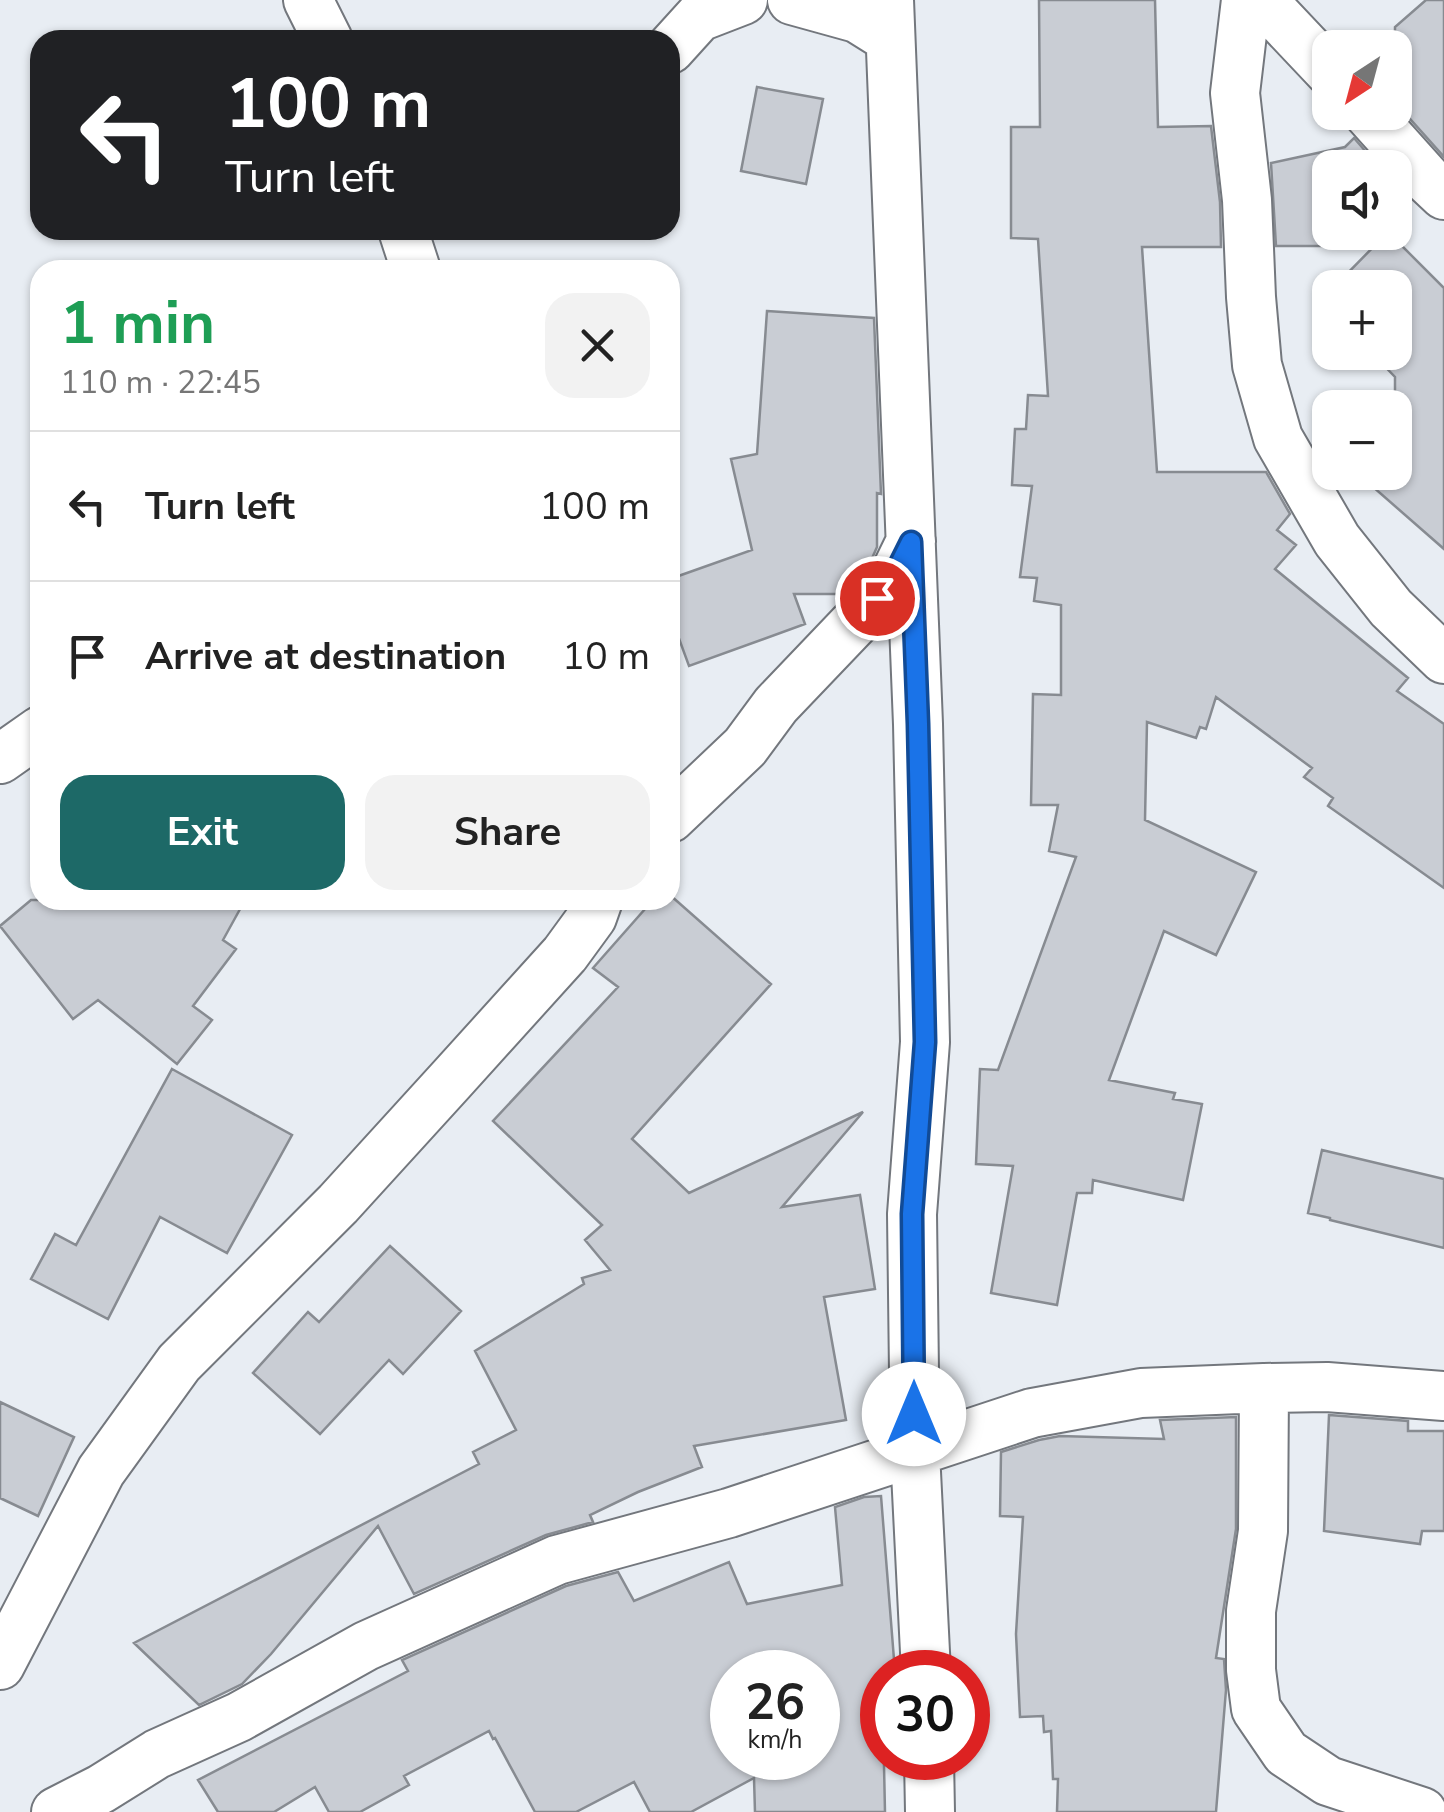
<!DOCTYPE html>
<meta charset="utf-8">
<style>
:root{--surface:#fff;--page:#f2f2f2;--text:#222;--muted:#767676;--line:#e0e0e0;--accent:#1d6967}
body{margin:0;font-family:"Nunito Sans",sans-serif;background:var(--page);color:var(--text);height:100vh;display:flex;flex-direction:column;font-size:38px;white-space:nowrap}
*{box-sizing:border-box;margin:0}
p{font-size:32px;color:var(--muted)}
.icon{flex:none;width:55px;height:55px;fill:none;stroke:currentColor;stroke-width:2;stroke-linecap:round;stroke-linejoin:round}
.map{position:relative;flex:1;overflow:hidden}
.side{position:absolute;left:30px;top:260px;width:650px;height:650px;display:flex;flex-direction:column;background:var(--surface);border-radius:30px;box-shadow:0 2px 8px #0004}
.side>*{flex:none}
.guide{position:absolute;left:30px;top:30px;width:650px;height:210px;border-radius:30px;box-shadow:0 2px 8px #0004;background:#202124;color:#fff;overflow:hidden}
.needle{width:65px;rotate:216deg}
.controls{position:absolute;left:1312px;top:30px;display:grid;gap:20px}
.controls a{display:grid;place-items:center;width:100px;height:100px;border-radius:20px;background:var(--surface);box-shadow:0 2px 8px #0004;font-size:50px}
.speed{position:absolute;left:710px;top:1650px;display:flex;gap:20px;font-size:50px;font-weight:700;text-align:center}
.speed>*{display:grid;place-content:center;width:130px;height:130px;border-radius:50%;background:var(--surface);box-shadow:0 2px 8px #0004;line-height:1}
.speed small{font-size:25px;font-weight:400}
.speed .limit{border:15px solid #d22;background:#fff;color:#111}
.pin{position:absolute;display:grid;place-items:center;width:85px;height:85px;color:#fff;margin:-42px;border:5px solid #fff;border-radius:50%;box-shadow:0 2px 10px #0007}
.me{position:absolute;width:110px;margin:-55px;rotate:0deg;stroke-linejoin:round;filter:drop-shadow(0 0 8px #0008)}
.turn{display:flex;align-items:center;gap:35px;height:210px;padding:0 30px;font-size:45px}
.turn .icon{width:130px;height:130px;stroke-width:2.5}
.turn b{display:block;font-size:70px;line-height:85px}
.round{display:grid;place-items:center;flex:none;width:105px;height:105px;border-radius:30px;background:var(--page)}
.summary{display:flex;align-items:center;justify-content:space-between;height:170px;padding:0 30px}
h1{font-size:60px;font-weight:700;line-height:75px;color:#1e9e55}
.button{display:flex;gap:20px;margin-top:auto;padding:20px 30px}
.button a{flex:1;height:115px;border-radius:30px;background:var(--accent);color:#fff;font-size:40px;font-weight:700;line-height:115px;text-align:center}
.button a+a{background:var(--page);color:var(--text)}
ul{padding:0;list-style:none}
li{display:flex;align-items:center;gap:30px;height:150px;padding:0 30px;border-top:2px solid var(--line)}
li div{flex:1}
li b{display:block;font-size:38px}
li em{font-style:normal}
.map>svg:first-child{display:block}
.building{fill:#c9cdd4;stroke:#878b91;stroke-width:2.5;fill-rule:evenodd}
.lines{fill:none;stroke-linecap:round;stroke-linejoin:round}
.street-casing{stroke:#73777d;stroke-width:52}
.street{stroke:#fff;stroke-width:48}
.route-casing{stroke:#114b97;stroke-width:25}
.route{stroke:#1a73e8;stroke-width:18}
</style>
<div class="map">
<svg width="1444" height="1812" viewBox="0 0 1444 1812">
<rect width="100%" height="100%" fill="#e8edf3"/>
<path class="building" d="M1039,0H1155L1158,127L1211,126L1220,202L1221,247H1142L1157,472H1266L1290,514L1277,530L1296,545L1275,569L1408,678L1397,691L1444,724V888L1328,806L1333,798L1304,777L1312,768L1216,697L1206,729L1200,727L1196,738L1147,722L1145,820L1256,872L1216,955L1164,931L1109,1080L1175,1093L1173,1099L1202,1104L1183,1200L1093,1180L1092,1193H1077L1057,1305L991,1293L1013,1166L976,1164L980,1069L998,1070L1076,857L1049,851L1058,805H1031L1033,694L1061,695V605L1034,601L1037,578L1020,577L1032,486L1012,485L1015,429H1026L1028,395L1048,396L1038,239L1011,238V127H1040Z
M1426,0H1444V157L1395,102V27Z
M757,87L823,99L806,184L741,171Z
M1354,138L1380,168H1330V232H1375L1361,246H1276L1271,163L1345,147Z
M1395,184L1409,199L1395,213Z
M1388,232L1444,288V549L1356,472H1395V377L1371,352H1395V288H1333Z
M767,311L874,318L881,494L877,493V547L869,565L844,594H794L805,624L689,666L670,614V579L752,550L731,459L757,454Z
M670,895L771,984L632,1139L689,1193L863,1112L782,1207L860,1195L875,1289L824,1297L846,1420L694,1446L702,1467L638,1492L590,1515L593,1522L546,1535L414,1594L378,1526L271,1654L242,1684L199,1705L134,1643L479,1464L473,1452L516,1430L475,1351L584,1284L582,1278L610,1270L585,1240L602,1225L493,1121L618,987L593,968L653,900H670Z
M31,900H245L223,940L236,949L193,1006L212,1020L177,1064L98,1000L73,1019L0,926Z
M172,1069L292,1135L227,1253L160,1217L108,1319L31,1279L55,1234L76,1245Z
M1322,1150L1444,1179V1248L1330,1220V1218L1308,1213Z
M390,1246L461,1311L403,1374L389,1360L320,1434L253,1373L308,1312L319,1322Z
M0,1402L74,1437L38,1516L0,1498Z
M1329,1415L1408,1421V1431H1444V1531H1422L1420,1544L1324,1531Z
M1236,1417V1529L1216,1658L1224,1659L1226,1690L1216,1812H1057L1058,1779H1053L1051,1731L1044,1732L1043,1716L1020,1717L1016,1634L1023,1517L1000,1516L1001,1452L1039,1440L1060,1436L1164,1439L1160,1420Z
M881,1496L895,1672H882L885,1812H755L754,1778L691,1812H650L634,1782L576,1812H535L495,1738L493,1739L489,1731L404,1776L409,1785L360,1812H329L315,1787L274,1812H218L198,1780L408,1671L402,1660L566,1586L618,1572L634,1601L729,1562L747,1604L842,1585L835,1507L864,1497ZM732,1672H818V1758H732Z"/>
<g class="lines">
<defs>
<path id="street" d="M308,0L328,40
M792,0L857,18L889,38
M889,0L918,724L925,1042L912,1214L915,1452L926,1672
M1246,0L1235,93L1247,200L1251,297L1257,365L1278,438L1337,540L1391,608L1444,659
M1262,0L1330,72
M670,49L699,17L743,0
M1367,112L1428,180L1444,195
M403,230L416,270
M0,759L40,731
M670,818L745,747L776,705L861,616L892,580L911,541
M1264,1388L1263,1531L1251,1611V1670L1256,1709L1286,1753L1328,1781L1422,1812
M0,1665L101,1471L179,1363L338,1204L451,1080L565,954L592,917L598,900
M929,1758L930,1812
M56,1812L101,1789L157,1754L239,1717L366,1646L557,1560L729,1513L1032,1413L1141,1393L1264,1388L1327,1387L1444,1396"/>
</defs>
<use href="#street" class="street-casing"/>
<use href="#street" class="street"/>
</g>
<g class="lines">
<defs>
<path id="route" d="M877,598L892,580L911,542L918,724L925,1042L912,1214L914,1414"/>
</defs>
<use href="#route" class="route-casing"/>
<use href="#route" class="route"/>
</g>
</svg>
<div class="controls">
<a><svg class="needle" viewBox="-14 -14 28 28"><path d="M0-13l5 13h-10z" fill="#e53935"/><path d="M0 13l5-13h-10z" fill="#767676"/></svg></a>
<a><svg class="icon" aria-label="sound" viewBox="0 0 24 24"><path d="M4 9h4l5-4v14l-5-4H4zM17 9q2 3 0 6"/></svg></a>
<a>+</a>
<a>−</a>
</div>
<div class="speed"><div>26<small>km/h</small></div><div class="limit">30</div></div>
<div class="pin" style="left:877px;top:598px;background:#d93025"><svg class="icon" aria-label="arrive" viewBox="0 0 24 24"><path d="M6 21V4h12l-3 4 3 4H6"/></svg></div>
<svg class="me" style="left:914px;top:1414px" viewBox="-20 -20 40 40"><circle r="19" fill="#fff"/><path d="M0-13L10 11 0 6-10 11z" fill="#1a73e8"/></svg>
<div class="guide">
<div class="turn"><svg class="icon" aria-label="left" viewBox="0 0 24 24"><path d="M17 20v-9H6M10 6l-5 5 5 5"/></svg><div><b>100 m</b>Turn left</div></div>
</div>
<section class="side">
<div class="summary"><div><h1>1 min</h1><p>110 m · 22:45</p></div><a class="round"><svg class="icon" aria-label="close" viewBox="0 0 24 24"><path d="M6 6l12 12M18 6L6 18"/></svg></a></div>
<ul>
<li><svg class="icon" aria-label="left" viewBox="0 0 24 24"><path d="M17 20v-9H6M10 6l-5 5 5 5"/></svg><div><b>Turn left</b></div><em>100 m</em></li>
<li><svg class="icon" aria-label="arrive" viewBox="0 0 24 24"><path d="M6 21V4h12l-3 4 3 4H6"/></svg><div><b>Arrive at destination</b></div><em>10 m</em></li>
</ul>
<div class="button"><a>Exit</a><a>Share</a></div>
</section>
</div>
